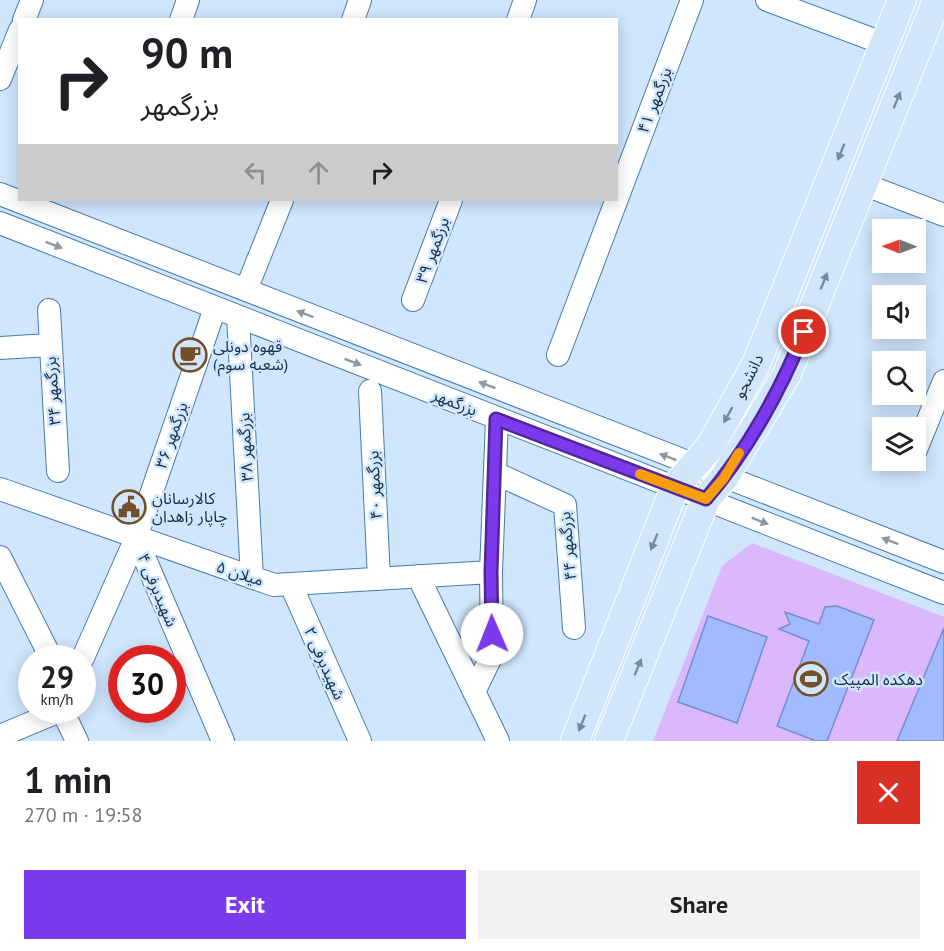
<!DOCTYPE html>
<meta charset="utf-8">
<style>
:root{--surface:#fff;--page:#f2f2f2;--text:#202124;--muted:#757577;--accent:#7c3aed}
body{margin:0;font-family:"PT Sans","Noto Sans Arabic",sans-serif;background:var(--page);color:var(--text);height:100vh;display:flex;flex-direction:column;font-size:22px;white-space:nowrap}
*{box-sizing:border-box;margin:0}
p{font-size:20px;color:var(--muted)}
.icon{flex:none;width:33px;height:33px;fill:none;stroke:currentColor;stroke-width:2;stroke-linecap:round;stroke-linejoin:round}
.map{position:relative;height:741px;overflow:hidden}
.details{display:flex;flex-direction:column;background:var(--surface);flex:1}
.details>*{flex:none}
.guide{position:absolute;left:18px;top:18px;width:600px;height:183px;border-radius:0px;box-shadow:0 3px 15px #0003;background:#fff;color:var(--text);overflow:hidden}
.needle{width:39px;rotate:271deg}
.fabs{position:absolute;left:872px;top:219px;display:grid;gap:12px}
.fabs a{display:grid;place-items:center;width:54px;height:54px;border-radius:0px;background:var(--surface);box-shadow:0 3px 15px #0003;font-size:30px}
.speed{position:absolute;left:18px;top:645px;display:flex;gap:12px;font-size:30px;font-weight:700;text-align:center}
.speed>*{display:grid;place-content:center;width:78px;height:78px;border-radius:50%;background:var(--surface);box-shadow:0 3px 15px #0003;line-height:1}
.speed small{font-size:15px;font-weight:400}
.speed .limit{border:9px solid #d22;background:#fff;color:#111}
.pin{position:absolute;display:grid;place-items:center;width:51px;height:51px;color:#fff;margin:-26px;border:3px solid #fff;border-radius:50%;box-shadow:0 2px 6px #0007}
.me{position:absolute;width:66px;margin:-33px;rotate:359deg;stroke-linejoin:round;filter:drop-shadow(0 0 4px #0008)}
.turn{display:flex;align-items:center;gap:21px;height:126px;padding:0 24px;font-size:27px}
.turn .icon{width:78px;height:78px;stroke-width:2.5}
.turn b{display:block;font-size:42px;line-height:51px}
.lanes{display:flex;align-items:center;height:57px;padding:0 24px;background:#0003;justify-content:center;gap:30px;direction:ltr}
.lanes .off{opacity:.35}
.round{display:grid;place-items:center;flex:none;width:63px;height:63px;border-radius:0px;background:var(--page)}
.headline{display:flex;align-items:center;justify-content:space-between;height:102px;padding:0 24px}
h1{font-size:36px;font-weight:800;line-height:45px}
.action{display:flex;gap:12px;margin-top:auto;padding:12px 24px}
.action a{flex:1;height:69px;border-radius:0px;background:var(--accent);color:#fff;font-size:24px;font-weight:800;line-height:69px;text-align:center}
.action a+a{background:var(--page);color:var(--text)}
.map>svg:first-child{display:block}
.green{fill:#dbb7fc}
.building{fill:#a1bbfe;stroke:#768dce;stroke-width:1.5}
.lines{fill:none;stroke-linecap:round;stroke-linejoin:round}
.minor-casing{stroke:#457db1;stroke-width:24}
.major-casing{stroke:#fff;stroke-width:30}
.minor{stroke:#fff;stroke-width:22}
.major{stroke:#d1e6fb;stroke-width:28}
.oneway{fill:#748ba0}
.oneway2{fill:#8c98a2}
.route-casing{stroke:#51269a;stroke-width:15}
.route{stroke:#7c3aed;stroke-width:10}
.slow{stroke:#f59e0b;stroke-width:10}
.labels{text-anchor:middle;stroke-width:5;stroke-linejoin:round;paint-order:stroke}
.street-label{font-size:16px;fill:#183046;stroke:#cfe6fd}
.poi-label{font-size:16px;fill:#183046;stroke:#cfe6fd;text-anchor:start}
</style>
<div class="map">
<svg width="944" height="741" viewBox="0 0 944 741">
<rect width="100%" height="100%" fill="#cfe6fd"/>
<path class="green" d="M752,543L944,617V741H653L722,566Z"/>
<path class="building" d="M837,606L874,620L827,741H816L777,726L809,641L779,629L790,624L785,612L819,624L825,607Z
M708,616L767,637L737,723L678,702Z
M944,628V741H897Z"/>
<g class="lines">
<defs>
<path id="minor" d="M767,0L885,44
M24,20L32,0
M181,20L188,0
M353,20L360,0
M518,20L525,0
M0,79L20,30
M863,184L944,215
M0,194L944,562
M0,223L944,593
M246,290L282,200
M413,300L451,200
M49,310L58,471
M238,317L252,578
M0,348L49,345
M558,355L692,0
M370,391L379,579
M915,452L944,381
M495,473L565,505L574,628
M0,489L274,585L491,572
M136,538L223,741
M0,557L51,658
M418,576L498,741
M291,585L360,741
M82,660L136,538L215,308
M474,692L492,655L491,572L497,419
M62,710L77,741
M0,736L62,710"/>
<path id="major" d="M575,741L675,487L710,447L756,364L902,0
M609,741L706,499L724,478L787,374L937,0"/>
</defs>
<use href="#minor" class="minor-casing"/>
<use href="#major" class="major-casing"/>
<use href="#minor" class="minor"/>
<use href="#major" class="major"/>
</g>
<defs><path id="oneway-solid" d="M-6-.8H1V-3.2L6.5 0L1 3.2V.8H-6Z" transform="scale(1.5)"/></defs>
<g class="oneway">
<use href="#oneway-solid" transform="translate(897 100) rotate(-68)"/>
<use href="#oneway-solid" transform="translate(841 152) rotate(112)"/>
<use href="#oneway-solid" transform="translate(824 281) rotate(-68)"/>
<use href="#oneway-solid" transform="translate(728 415) rotate(119)"/>
<use href="#oneway-solid" transform="translate(654 542) rotate(112)"/>
<use href="#oneway-solid" transform="translate(638 667) rotate(-68)"/>
<use href="#oneway-solid" transform="translate(582 723) rotate(112)"/>
</g>
<g class="oneway2">
<use href="#oneway-solid" transform="translate(54 245) rotate(21)"/>
<use href="#oneway-solid" transform="translate(305 314) rotate(-159)"/>
<use href="#oneway-solid" transform="translate(353 362) rotate(21)"/>
<use href="#oneway-solid" transform="translate(487 385) rotate(-159)"/>
<use href="#oneway-solid" transform="translate(668 457) rotate(-159)"/>
<use href="#oneway-solid" transform="translate(760 521) rotate(22)"/>
<use href="#oneway-solid" transform="translate(890 541) rotate(-159)"/>
</g>
<g class="lines">
<defs>
<path id="route" d="M492,634L491,572L496,419L706,499C747,451 781,390 804,332"/>
</defs>
<use href="#route" class="route-casing"/>
<use href="#route" class="route"/>
<path class="slow" d="M640,474L706,499L724,478L739,453"/>
</g>
<defs>
<symbol id="cafe-ring" viewBox="-11 -11 22 22"><circle r="9.5" fill="#cfe6fd" stroke="#735028" stroke-width="1.5"/><path d="M-5.5-4.5H6V0H3Q3 3.5 0 3.5H-2.5Q-5.5 3.5-5.5 0ZM3-3.2v2h1.7v-2ZM-6 4.5H4V6H-6Z" fill="#735028"/></symbol>
<symbol id="civic-ring" viewBox="-11 -11 22 22"><circle r="9.5" fill="#cfe6fd" stroke="#735028" stroke-width="1.5"/><path d="M-.6-6.5H3V-4.5H.6V-3L4-1V1h2V6H-6V1h2V-1L-.6-3ZM-1.2 2.5V6h2.4V2.5Z" fill="#735028"/></symbol>
<symbol id="stadium-ring" viewBox="-11 -11 22 22"><circle r="9.5" fill="#cfe6fd" stroke="#735028" stroke-width="1.5"/><path d="M0-5a6.5 5 0 1 0 0 10a6.5 5 0 1 0 0-10ZM-3.5-1.8h7v3.6h-7Z" fill="#735028"/></symbol>
</defs>
<g fill-rule="evenodd">
<use href="#cafe-ring" x="171" y="336" width="38" height="38"/>
<use href="#civic-ring" x="110" y="488" width="38" height="38"/>
<use href="#stadium-ring" x="792" y="660" width="38" height="38"/>
</g>
<g class="labels">
<g class="street-label">
<text transform="translate(654 100) rotate(-69)" y="6">بزرگمهر ۴۱</text>
<text transform="translate(432 250) rotate(-70)" y="6">برزگمهر ۳۹</text>
<text transform="translate(748 376) rotate(-63)" y="6">دانشجو</text>
<text transform="translate(52 391) rotate(-94)" y="6">بزرگمهر ۳۴</text>
<text transform="translate(455 402) rotate(22)" y="6">بزرگمهر</text>
<text transform="translate(171 435) rotate(-71)" y="6">بزرگمهر ۳۶</text>
<text transform="translate(245 447) rotate(-93)" y="6">بزرگمهر ۳۸</text>
<text transform="translate(374 485) rotate(-93)" y="6">بزرگمهر ۴۰</text>
<text transform="translate(567 546) rotate(-95)" y="6">بزرگمهر ۴۴</text>
<text transform="translate(240 573) rotate(18)" y="6">میلان ۵</text>
<text transform="translate(158 590) rotate(67)" y="6">شهیدبرفی ۴</text>
<text transform="translate(325 663) rotate(66)" y="6">شهیدبرفی ۲</text>
</g>
<g class="poi-label">
<text x="213" y="352">قهوه دونلی<tspan x="213" dy="18">(شعبه سوم)</tspan></text>
<text x="152" y="504">کالارسانان<tspan x="152" dy="18">چاپار زاهدان</tspan></text>
<text x="834" y="685">دهکده المپیک</text>
</g>
</g>
</svg>
<div class="fabs">
<a><svg class="needle" viewBox="-14 -14 28 28"><path d="M0-13l5 13h-10z" fill="#e53935"/><path d="M0 13l5-13h-10z" fill="#757577"/></svg></a>
<a><svg class="icon" aria-label="sound" viewBox="0 0 24 24"><path d="M4 9h4l5-4v14l-5-4H4zM17 9q2 3 0 6"/></svg></a>
<a><svg class="icon" aria-label="search" viewBox="0 0 24 24"><circle cx="10" cy="10" r="6"/><path d="M15 15l6 6"/></svg></a>
<a><svg class="icon" aria-label="layers" viewBox="0 0 24 24"><path d="M12 4l9 5-9 5-9-5zM3 14l9 5 9-5"/></svg></a>
</div>
<div class="speed"><div>29<small>km/h</small></div><div class="limit">30</div></div>
<div class="pin" style="left:804px;top:332px;background:#d93025"><svg class="icon" aria-label="arrive" viewBox="0 0 24 24"><path d="M6 21V4h12l-3 4 3 4H6"/></svg></div>
<svg class="me" style="left:492px;top:634px" viewBox="-20 -20 40 40"><circle r="19" fill="#fff"/><path d="M0-13L10 11 0 6-10 11z" fill="#7c3aed"/></svg>
<div class="guide">
<div class="turn"><svg class="icon" aria-label="right" viewBox="0 0 24 24"><path d="M7 20v-9h11M14 6l5 5-5 5"/></svg><div><b>90 m</b>بزرگمهر</div></div>
<div class="lanes"><svg class="icon off" aria-label="left" viewBox="0 0 24 24"><path d="M17 20v-9H6M10 6l-5 5 5 5"/></svg><svg class="icon off" aria-label="ahead" viewBox="0 0 24 24"><path d="M12 20V5M6 11l6-6 6 6"/></svg><svg class="icon" aria-label="right" viewBox="0 0 24 24"><path d="M7 20v-9h11M14 6l5 5-5 5"/></svg></div>
</div>
</div>
<section class="details">
<div class="headline"><div><h1>1 min</h1><p>270 m · 19:58</p></div><a class="round" style="background:#d93025;color:#fff"><svg class="icon" aria-label="close" viewBox="0 0 24 24"><path d="M6 6l12 12M18 6L6 18"/></svg></a></div>
<div class="action"><a>Exit</a><a>Share</a></div>
</section>
